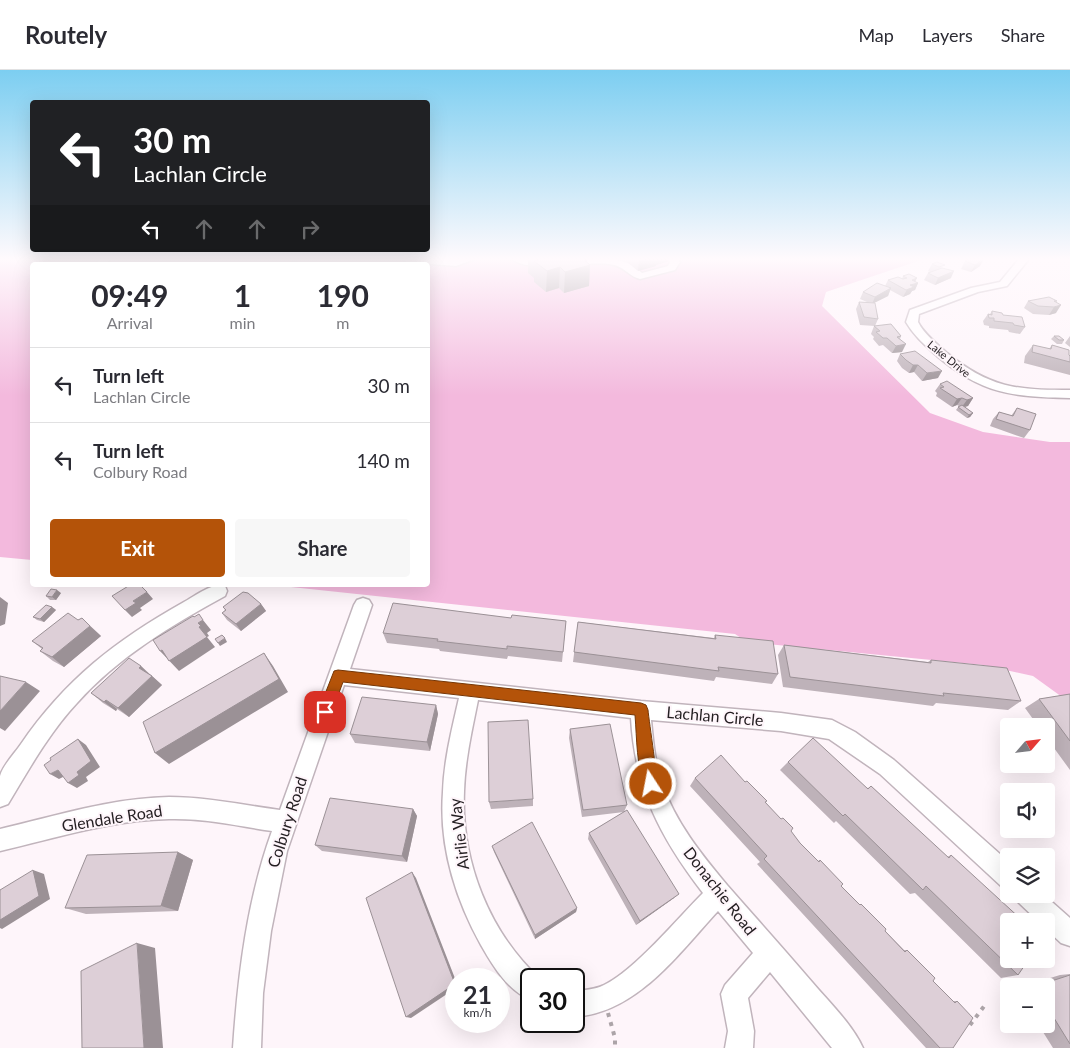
<!DOCTYPE html>
<meta charset="utf-8">
<style>
:root{--surface:#fff;--page:#f7f7f7;--text:#2b2b33;--muted:#7c7c81;--line:#e1e1e2;--accent:#b45309}
body{margin:0;font-family:Lato,sans-serif;background:var(--page);color:var(--text);height:100vh;display:flex;flex-direction:column;font-size:19px;white-space:nowrap}
*{box-sizing:border-box;margin:0}
p{font-size:16px;color:var(--muted)}
.icon{flex:none;width:28px;height:28px;fill:none;stroke:currentColor;stroke-width:2;stroke-linecap:round;stroke-linejoin:round}
.map{position:relative;flex:1;overflow:hidden}
.sheet{position:absolute;left:30px;top:192px;width:400px;height:325px;display:flex;flex-direction:column;background:var(--surface);border-radius:5px;box-shadow:0 5px 20px #0002}
.sheet>*{flex:none}
.guide{position:absolute;left:30px;top:30px;width:400px;height:152px;border-radius:5px;box-shadow:0 5px 20px #0002;background:#202124;color:#fff;overflow:hidden}
.needle{width:32px;rotate:62deg}
.buttons{position:absolute;left:1000px;top:648px;display:grid;gap:10px}
.buttons a{display:grid;place-items:center;width:55px;height:55px;border-radius:5px;background:var(--surface);box-shadow:0 5px 20px #0002;font-size:25px}
.speed{position:absolute;left:445px;top:898px;display:flex;gap:10px;font-size:25px;font-weight:700;text-align:center}
.speed>*{display:grid;place-content:center;width:65px;height:65px;border-radius:50%;background:var(--surface);box-shadow:0 5px 20px #0002;line-height:1}
.speed small{font-size:12px;font-weight:400}
.speed .limit{border:2px solid #111;border-radius:8px;background:#fff;color:#111}
.pin{position:absolute;display:grid;place-items:center;width:42px;height:42px;color:#fff;margin:-21px;border-radius:10px;box-shadow:0 2px 8px #0006}
.me{position:absolute;width:55px;margin:-28px;rotate:349deg;stroke-linejoin:round;filter:drop-shadow(0 0 4px #0008)}
.turn{display:flex;align-items:center;gap:18px;height:105px;padding:0 20px;font-size:22px}
.turn .icon{width:65px;height:65px;stroke-width:2.5}
.turn b{display:block;font-size:35px;line-height:42px}
.lanes{display:flex;align-items:center;height:48px;padding:0 20px;background:#0003;justify-content:center;gap:25px;direction:ltr}
.lanes .off{opacity:.35}
.eta{display:flex;justify-content:space-evenly;align-items:center;height:85px;text-align:center}
.eta b{font-size:30px;font-weight:700;line-height:35px}
.cta{display:flex;gap:10px;margin-top:auto;padding:10px 20px}
.cta a{flex:1;height:58px;border-radius:5px;background:var(--accent);color:#fff;font-size:20px;font-weight:700;line-height:58px;text-align:center}
.cta a+a{background:var(--page);color:var(--text)}
ul{padding:0;list-style:none}
li{display:flex;align-items:center;gap:15px;height:75px;padding:0 20px;border-top:1px solid var(--line)}
li div{flex:1}
li b{display:block;font-size:19px}
li em{font-style:normal}
header{display:flex;align-items:center;gap:30px;box-sizing:border-box;height:70px;padding:0 25px;background:var(--surface);border-bottom:1px solid var(--line)}
header strong{font-size:24px}
nav{display:flex;gap:28px;margin-inline-start:auto;font-size:18px}
.map>svg:first-child{display:block}
.green{fill:#f3b9dd}
.lines{fill:none;stroke-linecap:round;stroke-linejoin:round}
.minor-casing{stroke:#c1b4bc;stroke-width:3}
.path{stroke:#aca4a8;stroke-width:4;stroke-dasharray:4 5.5;stroke-linecap:butt}
.minor{fill:#fff;fill-rule:evenodd}
.wall{fill:#beb2b9}
.shaded-wall{fill:#9b9196}
.building{fill:#ddcfd7;stroke:#9b9196}
.route{fill:#b45309;stroke:#753606}
.labels{text-anchor:middle;stroke-width:4;stroke-linejoin:round;paint-order:stroke}
.far-street-label{font-size:11px;fill:#231e21;stroke:#fef5fa}
.near-street-label{font-size:16px;fill:#231e21;stroke:#fef5fa}
</style>
<header>
<strong>Routely</strong>
<nav><a>Map</a><a>Layers</a><a>Share</a></nav>
</header>
<div class="map">
<svg width="1070" height="978" viewBox="0 0 1070 978">
<rect width="100%" height="100%" fill="#fef5fa"/>
<path class="green" d="M0,189H924L826,222L822,236L930,343L983,362L1050,372H1070V638L1062,627L1033,606L983,595L747,572L735,564L272,515H428V195H32V490L0,487Z"/>
<g class="lines">
<defs>
<path id="minor" d="M100,189H110L106,195H96Z
M402,189H475L456,196L407,192Z
M512,189H614L631,194L642,203L668,196L670,192L668,189H678L680,192L675,200L640,209C628,206 625,196 609,194C586,191 528,204 512,189Z
M1019,189H1029L1007,216L978,222L919,244L918,252C924,264 937,274 947,283C990,318 1016,320 1070,320V328C1013,327 982,324 937,286C926,276 914,266 906,252L910,240L971,218L1000,212Z
M293,192L297,193L299,195H288Z
M222,515L225,516L227,521L225,526C172,555 118,587 77,633C49,663 29,699 8,734L0,737C0,728 0,715 0,706C3,695 15,683 21,674C65,610 116,570 184,532C195,526 209,515 222,515Z
M363,528L369,530L372,535L350,599L641,631L781,643L832,650L855,662L894,690L1009,792V820L1001,816L880,704L829,669L781,661L651,650C653,671 655,693 662,713C675,752 702,785 727,815C755,847 784,879 812,912C829,932 852,954 863,978H832L770,902L748,928L754,961L753,978H725L728,961L721,924L725,915L753,883L718,841C678,884 637,943 574,947V921C584,920 594,920 604,915C634,901 678,848 703,823C660,767 635,719 631,648L478,630C472,660 465,690 464,721C461,791 489,862 540,909H531V930C507,920 493,896 481,875C455,828 439,775 443,722C444,690 452,659 459,628L344,615L287,781L271,861L263,923L261,978H233C238,905 247,830 272,761C238,756 204,748 169,749C111,750 56,768 0,781V759C56,746 111,728 169,727C206,727 243,735 280,740L354,535L357,530Z
M1014,824H1043L1070,848V876L1061,873L1046,859V851H1038L1018,832Z"/>
</defs>
<use href="#minor" class="minor-casing"/>
<path class="path" d="M608,943L615,968V978
M970,955L985,935"/>
<use href="#minor" class="minor"/>
</g>
<path class="wall" d="M528,189H587V192L590,195L589,216L564,223L559,218L546,222L534,212V208L528,203Z
M627,189H669V191L656,195V196L638,201L627,192Z
M965,191L980,196L971,202L961,199Z
M932,194L943,198L951,208L935,215L924,210L928,203L930,202L928,201Z
M903,206L918,213L915,220L912,221L910,224L903,227L890,220L888,226L874,233L878,249L875,256L860,255L856,239L859,232H867L860,229L863,222L885,216L888,210L902,209Z
M1028,231H1057L1056,232V243L1049,245L1033,244L1024,238Z
M992,241L1003,245L1025,257L1020,264L1009,262L1008,260L989,258V256L984,255L983,251L988,244H990Z
M874,256L901,266L900,269L902,282L892,283L883,275L879,276L873,269L874,267L871,264Z
M1054,266L1064,270L1062,274H1057L1051,269Z
M1070,266V277L1065,273Z
M1033,275L1049,279L1052,275L1070,286V305L1024,293L1025,286Z
M900,284L938,308L922,311L914,302L909,303L902,298L897,291Z
M940,314L973,328L968,336L964,337L973,343L970,347L967,348L956,340L959,336L957,335L952,337L936,326L937,323L935,321Z
M1017,338L1030,360L1024,368L990,356L993,349L999,342L1011,346Z
M61,523L56,530H50L46,526Z
M261,534L266,541L241,561L227,550L222,543L225,540L223,537Z
M52,537L56,540L44,552L37,550L33,547Z
M82,548L101,566L64,597L53,591L40,581L42,579L32,571Z
M511,548L566,551L562,592L508,586L507,589L440,581L439,579L387,573L383,563Z
M578,552L714,568L715,565L778,604L772,614L716,607L714,611L573,592Z
M784,575L928,592L931,590L1021,631L1008,640L936,633L933,636L783,617L778,585Z
M141,596L162,615L129,647L117,639L116,641L103,633L91,623Z
M1070,624V700L1046,667V656H1038L1025,638L1039,629Z
M436,635L438,644L430,681L355,673L350,664Z
M570,659L627,735L624,742L674,828L636,855L588,769L589,763L624,742L582,747L569,668Z
M788,692L868,718L871,716L947,787L951,785L1018,905L1001,908L915,823L910,824L836,751L834,753L780,700Z
M695,708L745,712L765,732L800,773L818,791L820,790L841,816L859,834H861L885,861L904,880H907L933,911L953,931H957L953,978H926L757,794L760,792L690,716Z
M533,729V736L491,739L489,732Z
M413,739L417,746L407,792L322,781L315,775Z
M492,776L577,838L576,842L535,869L494,782Z
M178,782L193,790L178,841L86,844L65,838Z
M1070,904V978H1053L1038,954H1046V916H1024L1060,905Z"/>
<path class="shaded-wall" d="M584,189H587V196L590,195L589,216L564,223L565,202Z
M645,189H669V191L656,195V196L638,201L639,190Z
M984,189L980,196L971,202L975,195Z
M560,197L559,218L546,222L547,201Z
M954,201L951,208L935,215L938,208Z
M917,208L914,214L918,213L915,220L912,221L910,224L903,227L912,210Z
M891,218L888,226L872,234L875,227Z
M1061,235L1056,243L1049,245L1054,237Z
M906,274L902,282L892,283L896,276Z
M913,295H918L914,302L909,303Z
M942,301L938,308L922,311L927,303Z
M962,328L957,335L952,337L957,329Z
M973,328L968,336L961,338L967,330Z
M973,343L970,347L967,348L969,345Z
M57,520L61,523L56,530L52,527Z
M147,522L153,529L140,538L142,540L132,547L125,540L133,531Z
M0,527L8,533L5,554L0,556Z
M261,534L266,541L241,561L236,554Z
M52,537L56,540L44,552L40,549Z
M203,550L211,560L207,563L209,566L207,567L215,577L179,601L160,581L199,557L198,553Z
M90,556L101,566L64,597L52,587Z
M225,568L227,572L220,576L218,573Z
M264,583L273,596L288,622L169,694L155,683Z
M141,596L151,606L139,598Z
M152,606L162,615L129,647L118,638Z
M26,612L40,621L5,661L0,658V641Z
M106,630L117,639L116,641L104,632Z
M436,635L438,644L430,681L427,672Z
M78,669L86,675L100,697L86,707L88,711L77,718L68,713L77,702Z
M58,700L67,705L59,709L50,704Z
M413,739L417,746L407,792L402,786Z
M178,782L193,790L178,841L161,836Z
M33,800L44,804L50,829L2,859L0,858V850Z
M412,802L416,808L456,911V918L411,948L406,947Z
M679,824L674,828L636,855L640,851Z
M577,838L576,842L535,869V865Z
M137,873L155,878L163,978H144Z"/>
<path class="building" d="M536,189H584H583L590,195L565,202L560,197L547,201L534,191L538,190Z
M968,189H983L975,195L965,191Z
M937,192L945,195L939,197L932,194Z
M942,198L954,201L938,208L928,203Z
M909,204L917,208L912,210L918,213L910,215L914,217L906,220L888,210L898,207L903,209L907,208L903,206Z
M877,213L891,218L875,227L863,222Z
M1049,227L1057,231H1054L1061,235L1054,237L1038,236L1028,231Z
M859,232L875,233L878,249L864,247Z
M992,241L1002,243L1003,245L1022,247L1025,257L1014,255L1013,253L994,251V248H989L988,244L992,245Z
M891,254L901,266L897,267L906,274L896,276L887,268H883L876,262L880,261L874,256Z
M1054,266H1059L1064,270H1059Z
M1033,275L1051,279L1052,275L1069,280V285L1070,286V292L1032,282Z
M915,281L942,301L927,303L918,295H913L906,290L900,284Z
M947,311L973,328L967,330L962,328L957,329L940,318L944,317L940,314Z
M962,335L973,343L969,345L958,337Z
M1017,338L1036,344L1030,360L996,349L999,342L1013,346Z
M130,515H140L147,522L133,531L136,533L125,540L112,526Z
M51,519L57,520L52,527L46,526Z
M243,522L248,523L261,534L236,554L222,543L226,540L223,537Z
M393,533L511,548L512,545L566,551L563,582L507,576V579L437,571L438,569L383,563Z
M46,535L52,537L40,549L33,547Z
M68,543L78,550L82,548L90,556L52,587L40,581L43,578L32,571Z
M199,544L203,550L198,553L201,556L199,557L207,567L169,591L162,580L160,581L153,570L193,546L194,547Z
M578,552L716,569L715,565L773,571L778,604L718,597L719,601L574,582Z
M222,565L225,568L218,573L215,569Z
M784,575L931,593V590L1007,598L1021,631L943,623L944,626L790,607Z
M264,583L279,609L155,683L143,652Z
M129,588L141,596L139,598L152,606L118,638L106,630L104,632L91,623Z
M0,606L26,612L0,641Z
M1070,624V671L1039,629Z
M362,627L436,635L427,672L350,664Z
M528,650L533,729L489,732L488,652Z
M610,654L627,735L583,740L570,659Z
M813,668L868,719L871,716L949,788L951,785L1023,851H1009V889H1029L1018,905L926,816L923,820L845,744L843,746L788,692Z
M78,669L91,691L77,702L79,705L68,713L58,700L50,704L44,695L51,690L50,688Z
M721,685L745,712L747,711L767,731L765,732L781,749L783,748L793,758L791,761L800,773L819,792L820,790L843,814L841,816L860,835L861,834L886,859L885,861L905,882L907,880L935,908L933,911L955,933L957,931L973,948L953,978H940L764,789L767,786L695,708Z
M330,728L413,739L402,786L315,775Z
M627,740L679,824L640,851L589,763Z
M532,752L577,838L535,865L492,776Z
M178,782L161,836L65,838L87,785Z
M33,800L39,826L0,850V820Z
M412,802L455,914L406,947L366,828Z
M137,873L144,978H82L81,901Z
M1070,905V974L1046,935V916H1036Z"/>
<linearGradient id="sky" x2="0" y2="1"><stop stop-color="#7ccef1"/><stop offset="0.58" stop-color="#fffafd"/><stop offset="1" stop-color="#fffafd" stop-opacity="0"/></linearGradient>
<rect width="1070" height="326" fill="url(#sky)"/>
<path class="route" d="M338,600L641,633L646,635L648,640C649,652 659,713 656,719L651,721L646,719C636,696 637,669 635,645L343,612L330,647L325,649L320,647L318,642L334,601Z"/>
<g class="labels">
<g class="far-street-label">
<text transform="translate(949 289) rotate(39)" y="4">Lake Drive</text>
</g>
<g class="near-street-label">
<text transform="translate(715 646) rotate(5)" y="6">Lachlan Circle</text>
<text transform="translate(112 748) rotate(-9)" y="6">Glendale Road</text>
<text transform="translate(287 752) rotate(-72)" y="6">Colbury Road</text>
<text transform="translate(459 764) rotate(-97)" y="6">Airlie Way</text>
<text transform="translate(720 821) rotate(52)" y="6">Donachie Road</text>
</g>
</g>
</svg>
<div class="buttons">
<a><svg class="needle" viewBox="-14 -14 28 28"><path d="M0-13l5 13h-10z" fill="#e53935"/><path d="M0 13l5-13h-10z" fill="#7c7c81"/></svg></a>
<a><svg class="icon" aria-label="sound" viewBox="0 0 24 24"><path d="M4 9h4l5-4v14l-5-4H4zM17 9q2 3 0 6"/></svg></a>
<a><svg class="icon" aria-label="layers" viewBox="0 0 24 24"><path d="M12 4l9 5-9 5-9-5zM3 14l9 5 9-5"/></svg></a>
<a>+</a>
<a>−</a>
</div>
<div class="speed"><div>21<small>km/h</small></div><div class="limit">30</div></div>
<div class="pin" style="left:325px;top:642px;background:#d93025"><svg class="icon" aria-label="arrive" viewBox="0 0 24 24"><path d="M6 21V4h12l-3 4 3 4H6"/></svg></div>
<svg class="me" style="left:651px;top:714px" viewBox="-20 -20 40 40"><circle r="17" fill="#b45309" stroke="#fff" stroke-width="3"/><path d="M0-11L8 9 0 5-8 9z" fill="#fff"/></svg>
<div class="guide">
<div class="turn"><svg class="icon" aria-label="left" viewBox="0 0 24 24"><path d="M17 20v-9H6M10 6l-5 5 5 5"/></svg><div><b>30 m</b>Lachlan Circle</div></div>
<div class="lanes"><svg class="icon" aria-label="left" viewBox="0 0 24 24"><path d="M17 20v-9H6M10 6l-5 5 5 5"/></svg><svg class="icon off" aria-label="ahead" viewBox="0 0 24 24"><path d="M12 20V5M6 11l6-6 6 6"/></svg><svg class="icon off" aria-label="ahead" viewBox="0 0 24 24"><path d="M12 20V5M6 11l6-6 6 6"/></svg><svg class="icon off" aria-label="right" viewBox="0 0 24 24"><path d="M7 20v-9h11M14 6l5 5-5 5"/></svg></div>
</div>
<section class="sheet">
<div class="eta">
<div><b>09:49</b><p>Arrival</p></div>
<div><b>1</b><p>min</p></div>
<div><b>190</b><p>m</p></div>
</div>
<ul>
<li><svg class="icon" aria-label="left" viewBox="0 0 24 24"><path d="M17 20v-9H6M10 6l-5 5 5 5"/></svg><div><b>Turn left</b><p>Lachlan Circle</p></div><em>30 m</em></li>
<li><svg class="icon" aria-label="left" viewBox="0 0 24 24"><path d="M17 20v-9H6M10 6l-5 5 5 5"/></svg><div><b>Turn left</b><p>Colbury Road</p></div><em>140 m</em></li>
</ul>
<div class="cta"><a>Exit</a><a>Share</a></div>
</section>
</div>
